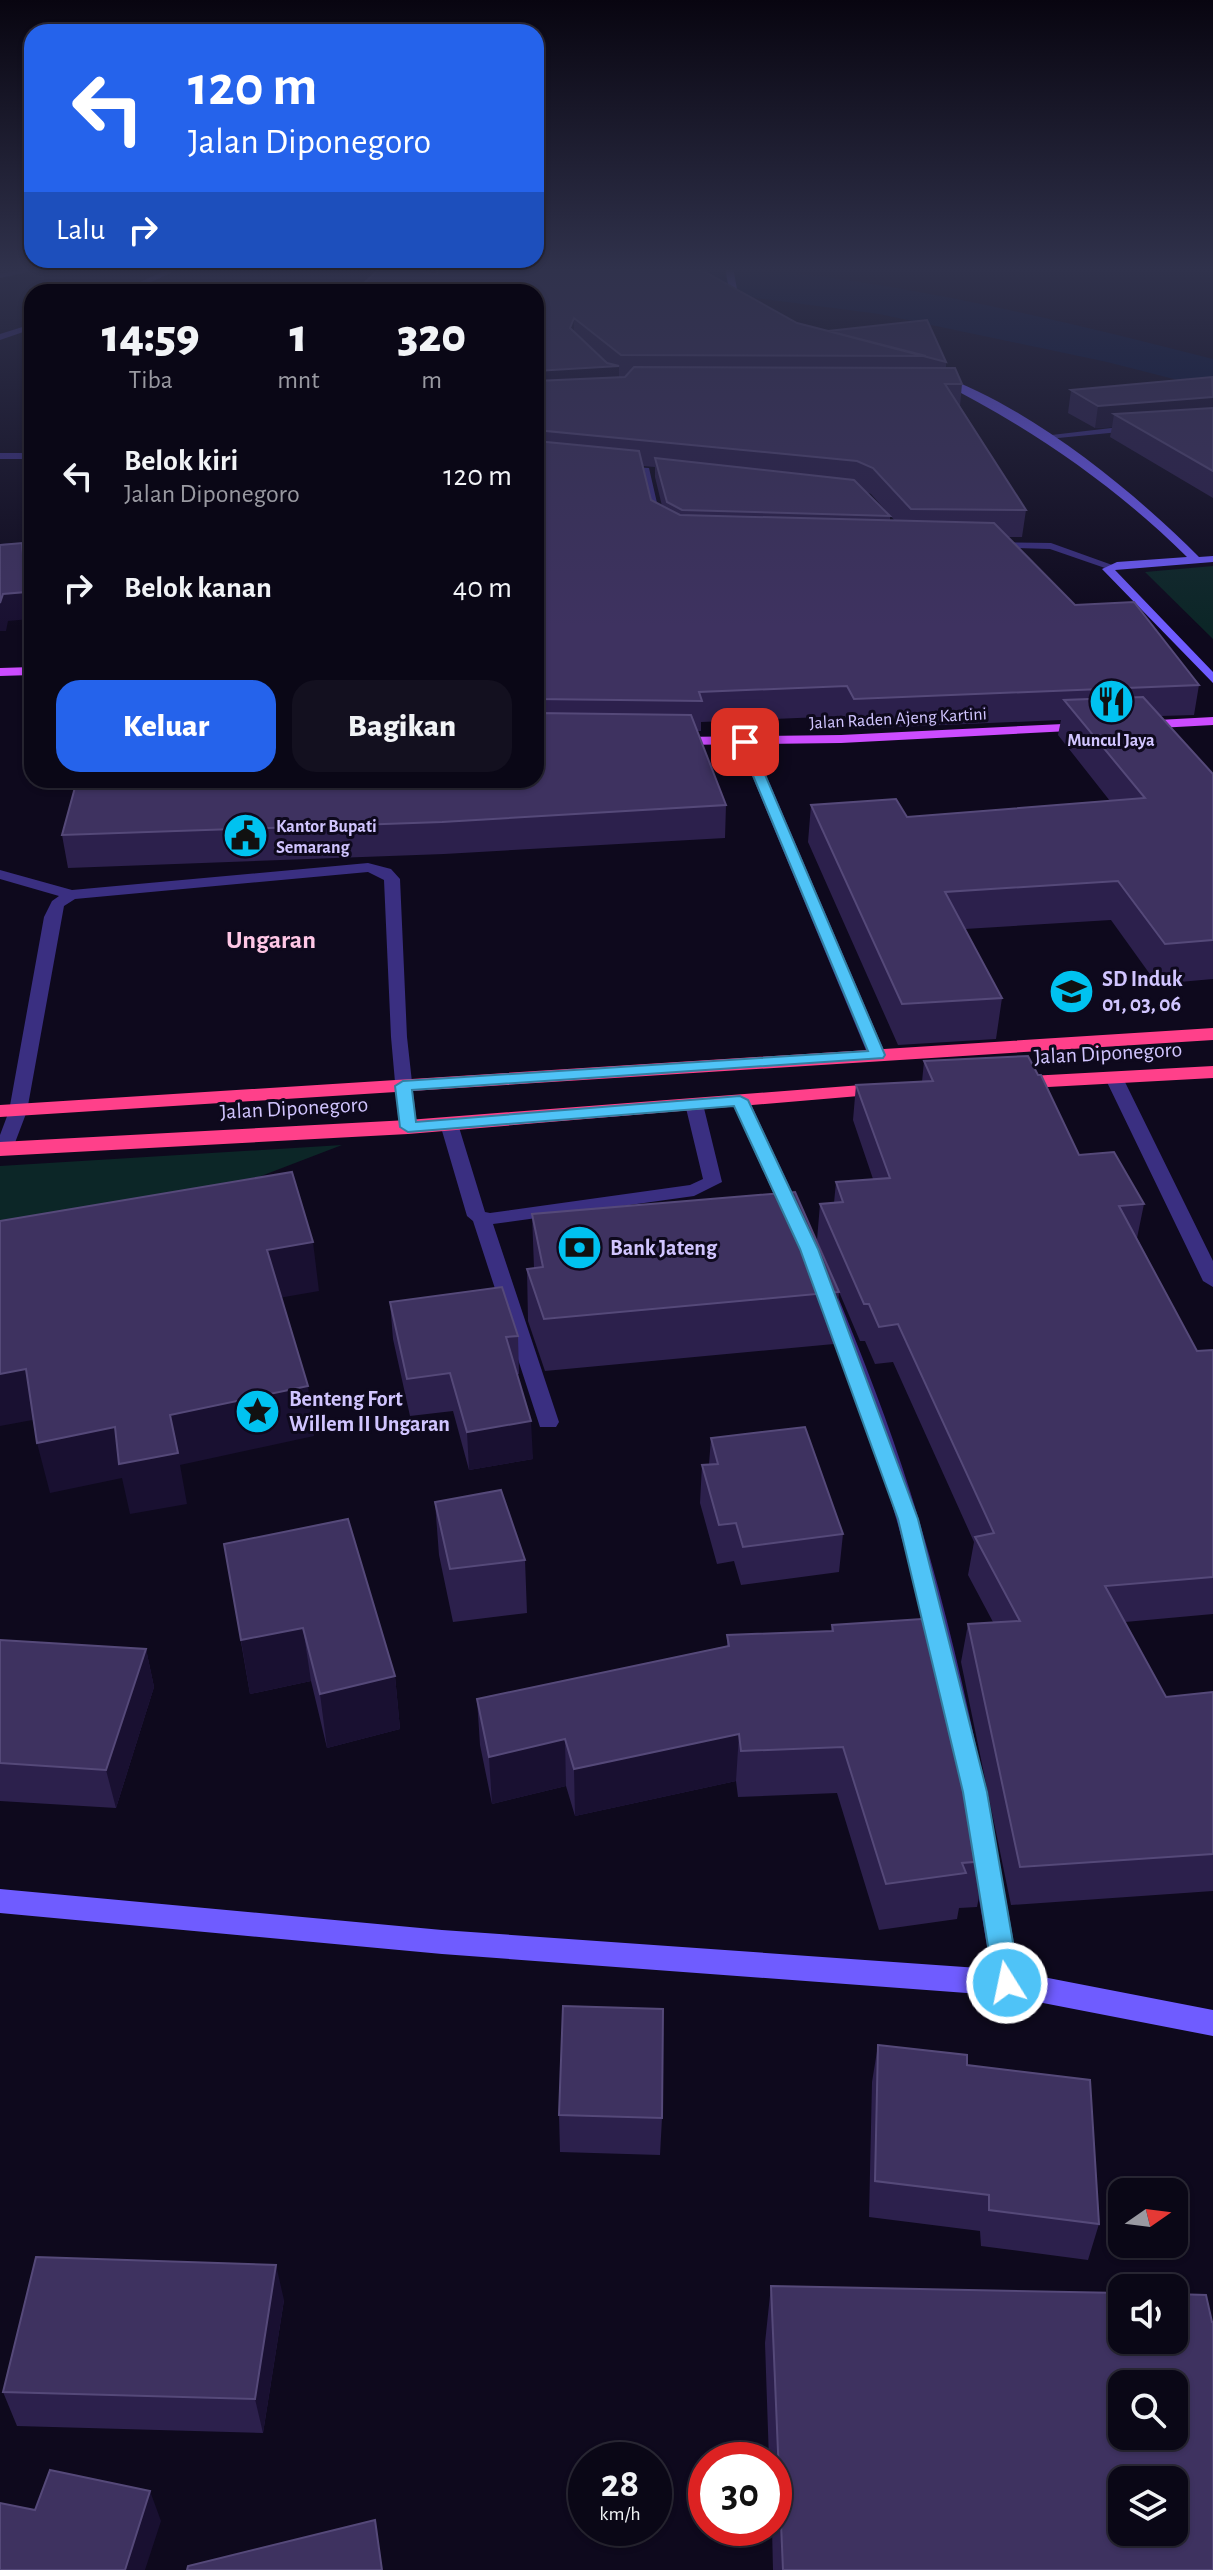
<!DOCTYPE html>
<html lang="id">
<style>
:root{--surface:#0a0716;--page:#13101f;--text:#f1f3f6;--muted:#9999a1;--line:#2a2835;--accent:#2563eb}
body{margin:0;font-family:"Alegreya Sans",sans-serif;background:var(--page);color:var(--text);height:100vh;display:flex;flex-direction:column;font-size:30px;white-space:nowrap}
*{box-sizing:border-box;margin:0}
p{font-size:26px;color:var(--muted)}
.icon{flex:none;width:44px;height:44px;fill:none;stroke:currentColor;stroke-width:2;stroke-linecap:round;stroke-linejoin:round}
.map{position:relative;flex:1;overflow:hidden}
.sheet{position:absolute;left:24px;top:284px;width:520px;height:504px;display:flex;flex-direction:column;background:var(--surface);border-radius:24px;box-shadow:0 2px 6px #0004,0 0 0 2px var(--line)}
.sheet>*{flex:none}
.top-card{position:absolute;left:24px;top:24px;width:520px;height:244px;border-radius:24px;box-shadow:0 2px 6px #0004,0 0 0 2px var(--line);background:#2563eb;color:#fff;overflow:hidden}
.needle{width:52px;rotate:76deg}
.tools{position:absolute;left:1108px;top:2178px;display:grid;gap:16px}
.tools a{display:grid;place-items:center;width:80px;height:80px;border-radius:16px;background:var(--surface);box-shadow:0 2px 6px #0004,0 0 0 2px var(--line);font-size:40px}
.speed{position:absolute;left:568px;top:2442px;display:flex;gap:16px;font-size:40px;font-weight:700;text-align:center}
.speed>*{display:grid;place-content:center;width:104px;height:104px;border-radius:50%;background:var(--surface);box-shadow:0 2px 6px #0004,0 0 0 2px var(--line);line-height:1}
.speed small{font-size:20px;font-weight:400}
.speed .limit{border:12px solid #d22;background:#fff;color:#111}
.pin{position:absolute;display:grid;place-items:center;width:68px;height:68px;color:#fff;margin:-34px;border-radius:16px;box-shadow:0 4px 12px #0006}
.me{position:absolute;width:88px;margin:-44px;rotate:350deg;stroke-linejoin:round;filter:drop-shadow(0 0 6px #0008)}
.turn{display:flex;align-items:center;gap:28px;height:168px;padding:0 32px;font-size:36px}
.turn .icon{width:104px;height:104px;stroke-width:2.5}
.turn b{display:block;font-size:56px;line-height:68px}
.then{display:flex;align-items:center;height:76px;padding:0 32px;background:#0003;gap:16px;font-size:30px}
.eta{display:flex;justify-content:space-evenly;align-items:center;height:136px;text-align:center}
.eta b{font-size:48px;font-weight:800;line-height:56px}
.primary-button{display:flex;gap:16px;margin-top:auto;padding:16px 32px}
.primary-button a{flex:1;height:92px;border-radius:24px;background:var(--accent);color:#fff;font-size:32px;font-weight:800;line-height:92px;text-align:center}
.primary-button a+a{background:var(--page);color:var(--text)}
ul{padding:0;list-style:none}
li{display:flex;align-items:center;gap:24px;height:112px;padding:0 32px}
li div{flex:1}
li b{display:block;font-size:30px}
li em{font-style:normal}
.map>svg:first-child{display:block}
.green{fill:#0c2627}
.lines{fill:none;stroke-linecap:round;stroke-linejoin:round}
.river{fill:#04133b;fill-rule:evenodd}
.lane{fill:#3a2f81;fill-rule:evenodd}
.street{fill:#3a2f81;fill-rule:evenodd}
.secondary{fill:#6f5cff;fill-rule:evenodd}
.primary{fill:#cc4cff;fill-rule:evenodd}
.highway{fill:#ff408a;fill-rule:evenodd}
.wall{fill:#2c204c;fill-rule:evenodd}
.shaded-wall{fill:#191031}
.building{fill:#3e3260;stroke:#554979;stroke-width:2;fill-rule:evenodd}
.route{fill:#4fc3f7;stroke:#337fa1;stroke-width:2}
.labels{text-anchor:middle;stroke-width:6;stroke-linejoin:round;paint-order:stroke}
.far-street-label{font-size:18px;fill:#d1c5ff;stroke:#0e091d}
.far-poi-label{font-size:18px;font-weight:bold;fill:#d1c5ff;stroke:#0e091d}
.poi-label{font-size:22px;font-weight:bold;fill:#d1c5ff;stroke:#0e091d;text-anchor:start}
.street-label{font-size:22px;fill:#d1c5ff;stroke:#0e091d}
.far-district-label{font-size:26px;font-weight:bold;fill:#ffc7e6;stroke:#0e091d}
</style>
<div class="map">
<svg width="1213" height="2570" viewBox="0 0 1213 2570">
<rect width="100%" height="100%" fill="#0e091d"/>
<path class="green" d="M1213,566V639L1145,572Z
M342,1145L180,1207L0,1237V1166Z"/>
<g class="lines">
<path class="river" d="M599,267C641,267 685,265 727,267C888,278 1056,319 1213,359V389L1107,362L879,314L620,280L605,276Z"/>
<path class="lane" d="M368,863L391,869L400,879L407,1037L417,1127L414,1131H402L399,1127L391,1037L384,880L368,872L75,899L64,906L27,1111L13,1148L10,1152L0,1153V1135L9,1111L44,917L52,901L59,896L0,879V870L72,890Z
M694,1099L703,1104L722,1182L694,1196L493,1224L559,1422L556,1427H540L473,1221L467,1216L440,1124L449,1119L458,1124L485,1212L490,1213L690,1185L703,1179L685,1104Z"/>
<path class="street" d="M173,267H184L129,292H118Z
M28,268V272L0,278V274Z
M32,324V329L0,340V334Z
M1137,425L1140,430L1048,439L1043,436Z
M0,453H32V459H0Z
M616,466L649,468L663,529L654,527L641,473L616,470Z
M988,542L1051,543L1115,566L1105,568L1050,549L984,547L983,545Z
M32,543V549L0,550V544Z
M740,739L752,742L886,1055L883,1059H871L868,1055L738,742Z
M1114,1073L1123,1078L1213,1261V1287L1203,1281L1105,1078Z
M740,1095L749,1100L805,1219L802,1223H788L785,1219L731,1100Z
M826,1286L836,1292C863,1358 889,1424 910,1491C961,1652 992,1817 1021,1983L1017,1992L1007,1996L997,1992L993,1983C966,1818 937,1652 888,1491C868,1424 842,1358 816,1292Z"/>
<path class="secondary" d="M725,267H733L738,295L746,308H740L730,296Z
M937,374C1031,408 1129,487 1199,557L1213,556V562L1115,570L1213,672V683L1102,569L1117,562L1187,557C1112,483 1028,426 934,379Z
M0,1889L442,1930L1007,1970L1213,2010V2036L1007,1996L442,1954L0,1913Z"/>
<path class="primary" d="M32,667V675L0,676V668Z
M1213,717V725L1140,729L1133,725L1140,721Z
M1084,723L1091,727L1089,730L841,743L676,745L669,741L676,737L841,735Z"/>
<path class="highway" d="M1213,1028V1040L0,1117V1105Z
M1213,1066V1078L1012,1089L1001,1083L1012,1077Z
M887,1083L898,1089L894,1093L408,1134L0,1156V1142L408,1120Z"/>
</g>
<path class="wall" d="M432,273L797,323L946,362V368L962,384L960,406L1026,510L1022,537H1007L1075,605L1199,685L1194,715L1161,716L1213,774V979L1157,984L1111,920L965,929L1002,998L996,1039L898,1045L808,842L811,805L907,817L1110,801L1058,735L1061,720L851,729L845,716L701,722V731H697L726,805L725,838L444,854L68,868L62,835L536,780V292ZM643,466L655,467V477L662,506L651,500ZM866,492L871,494L895,521H890V516Z
M1213,378V498L1110,437L1112,427L1095,428L1068,413L1071,390Z
M924,1061L1079,1155L1144,1204L1137,1238L1197,1351L1213,1350V1614L1125,1622L1166,1697L1213,1692V1891L1011,1905L961,1662L968,1624L993,1622L968,1575L974,1542L893,1362L875,1364L865,1341H860L817,1240L820,1204L834,1203L836,1182L873,1179L853,1120L856,1085L922,1082Z
M532,1214L839,1292L834,1344L545,1371L528,1321L527,1269L534,1268Z
M390,1302L518,1336L519,1374H517L533,1459L469,1470L453,1411L410,1416L393,1339Z
M711,1438L843,1534L839,1572L741,1585L734,1561L717,1564L700,1503L702,1465L709,1464Z
M435,1502L525,1560L527,1613L453,1622L439,1555Z
M224,1544L395,1676L400,1729L327,1748L311,1681L250,1694Z
M832,1625L986,1861L977,1907L959,1908L957,1919L879,1930L837,1793L738,1797L736,1781L575,1816L566,1786L492,1804L480,1745L477,1699L727,1646V1635L831,1631Z
M0,1640L146,1649L154,1687L116,1808L0,1801Z
M878,2045L967,2065L1099,2224L1088,2260L981,2246L980,2231L869,2217L872,2082Z
M559,2115L662,2118L660,2155L560,2152Z
M771,2286L1212,2322L1213,2570H773L772,2528H774V2460H769L765,2343Z
M284,2300L263,2433L17,2426L3,2392Z"/>
<path class="shaded-wall" d="M426,267H434L426,292L424,273Z
M574,318V340L570,328Z
M619,366V389L536,394V371Z
M1213,397V419L1114,414L1112,427L1095,428L1098,406Z
M22,543L27,570L30,619L8,621L6,631H0V603Z
M313,1242L319,1291L273,1299L267,1250Z
M26,1369L38,1419L0,1426V1374Z
M308,1386L314,1436L180,1465L187,1504L130,1514L122,1478L50,1493L37,1443Z
M531,1421L533,1459L469,1470L467,1432Z
M303,1628L311,1681L250,1694L241,1640Z
M146,1649L154,1687L116,1808L106,1770Z
M395,1676L400,1729L327,1748L320,1694Z
M739,1734L736,1781L575,1816L574,1769Z
M565,1739L566,1786L492,1804L489,1757Z
M276,2265L284,2300L263,2433L255,2399Z
M150,2491L161,2521L145,2570H125Z"/>
<path class="building" d="M382,267H426L424,273L437,274L439,267H690L705,272L797,323L926,356L621,355L574,318L570,328L607,363L619,366L536,371V292H354Z
M927,320L946,362L828,331Z
M634,367L955,368L962,384H945L1026,510L911,509L873,468L857,461L536,430V381L625,377Z
M1212,377L1213,397L1098,406L1071,390Z
M1213,408V471L1114,414Z
M536,441L639,451L651,500L680,515L994,523L1075,605L1134,602L1199,685L854,699L847,686L699,692L702,701L536,699Z
M655,458L854,480L890,516L682,510L667,502Z
M22,543L26,592L3,594L0,603V545Z
M1143,697L1213,774V940L1165,944L1118,881L945,892L1002,998L902,1004L811,805L896,799L907,817L1145,798L1064,700Z
M536,713L691,715L726,805L442,822L62,835L77,780H536Z
M1028,1056L1038,1075H1041L1079,1155L1114,1152L1144,1204L1119,1206L1197,1351L1213,1350V1577L1105,1586L1166,1697L1213,1692V1854L1020,1867L968,1624L1020,1621L975,1537L994,1533L898,1324L879,1327L869,1304H864L820,1204L843,1202L836,1182L890,1178L856,1085L933,1081L924,1061Z
M292,1172L313,1242L267,1250L308,1386L170,1415L178,1453L119,1464L115,1427L37,1443L26,1369L0,1374V1221Z
M795,1192L839,1292L544,1319L527,1269L543,1267L532,1214Z
M502,1287L518,1336L506,1337L531,1421L467,1432L450,1373L407,1379L390,1302Z
M805,1427L843,1534L743,1547L736,1523L719,1525L702,1465L718,1464L711,1438Z
M501,1490L525,1560L450,1569L435,1502Z
M348,1519L395,1676L320,1694L303,1628L241,1640L224,1544Z
M937,1618L986,1861L962,1863L966,1873L886,1884L843,1747L741,1751L739,1734L574,1769L565,1739L489,1757L477,1699L729,1646L727,1635L833,1631L832,1625Z
M0,1640L146,1649L106,1770L0,1763Z
M563,2006L663,2009L662,2118L559,2115Z
M878,2045L967,2055V2065L1090,2080L1099,2224L989,2210V2195L875,2181Z
M36,2257L276,2265L255,2399L3,2392Z
M771,2286L1122,2293V2340H1174V2294L1206,2295L1212,2322H1213V2570H783ZM1122,2384H1174V2436H1122ZM1122,2480H1174V2532H1122Z
M50,2470L150,2491L125,2570H0V2503L35,2510Z
M375,2520L382,2570H187L188,2566Z"/>
<linearGradient id="sky" x2="0" y2="1"><stop stop-color="#080510"/><stop offset="0.43" stop-color="#30324c"/><stop offset="1" stop-color="#30324c" stop-opacity="0"/></linearGradient>
<rect width="1213" height="627" fill="url(#sky)"/>
<path class="route" d="M745,738L751,742L885,1055L883,1058L412,1090L416,1122L740,1096L748,1100L818,1249L918,1519L987,1792L1020,1983L1016,1991L1007,1995L998,1991L994,1983L963,1792L898,1519L800,1249L734,1106L408,1132L400,1127L395,1086L403,1081L868,1051L739,742Z"/>
<defs>
<symbol id="restaurant-disc" viewBox="-11 -11 22 22"><circle r="9.5" fill="#00c2f0" stroke="#0e091d"/><path d="M-5-6h1v4h1v-4h1v4h1v-4h1v5L-1.5 .5V6h-2V.5L-5-1ZM5-6V6H3V1.5H1.5Q1.5-4 5-6Z" fill="#111"/></symbol>
<symbol id="civic-disc" viewBox="-11 -11 22 22"><circle r="9.5" fill="#00c2f0" stroke="#0e091d"/><path d="M-.6-6.5H3V-4.5H.6V-3L4-1V1h2V6H-6V1h2V-1L-.6-3ZM-1.2 2.5V6h2.4V2.5Z" fill="#111"/></symbol>
<symbol id="school-disc" viewBox="-11 -11 22 22"><circle r="9.5" fill="#00c2f0" stroke="#0e091d"/><path d="M0-5L7-2L0 1L-7-2ZM-4 1L0 2.5L4 1V4Q0 6-4 4Z" fill="#111"/></symbol>
<symbol id="bank-disc" viewBox="-11 -11 22 22"><circle r="9.5" fill="#00c2f0" stroke="#0e091d"/><path d="M-6-4H6V4H-6ZM0-2.3a2.3 2.3 0 1 0 0 4.6a2.3 2.3 0 1 0 0-4.6Z" fill="#111"/></symbol>
<symbol id="sight-disc" viewBox="-11 -11 22 22"><circle r="9.5" fill="#00c2f0" stroke="#0e091d"/><path d="M0-6L1.8-2.2L6-1.7L2.9 1.2L3.7 5.4L0 3.3L-3.7 5.4L-2.9 1.2L-6-1.7L-1.8-2.2Z" fill="#111"/></symbol>
</defs>
<g fill-rule="evenodd">
<use href="#restaurant-disc" x="1086" y="676" width="51" height="51"/>
<use href="#civic-disc" x="220" y="810" width="51" height="51"/>
<use href="#school-disc" x="1046" y="966" width="51" height="51"/>
<use href="#bank-disc" x="554" y="1222" width="51" height="51"/>
<use href="#sight-disc" x="232" y="1386" width="51" height="51"/>
</g>
<g class="labels">
<g class="far-street-label">
<text transform="translate(898 718) rotate(-3)" y="6">Jalan Raden Ajeng Kartini</text>
</g>
<g class="far-poi-label">
<text x="1111" y="746">Muncul Jaya</text>
<text x="276" y="832" text-anchor="start">Kantor Bupati<tspan x="276" dy="21">Semarang</tspan></text>
</g>
<g class="poi-label">
<text x="1102" y="986">SD Induk<tspan x="1102" dy="25">01, 03, 06</tspan></text>
<text x="610" y="1255">Bank Jateng</text>
<text x="289" y="1406">Benteng Fort<tspan x="289" dy="25">Willem II Ungaran</tspan></text>
</g>
<g class="street-label">
<text transform="translate(1108 1052) rotate(-3)" y="8">Jalan Diponegoro</text>
<text transform="translate(294 1107) rotate(-3)" y="8">Jalan Diponegoro</text>
</g>
<g class="far-district-label">
<text x="271" y="948">Ungaran</text>
</g>
</g>
</svg>
<div class="tools">
<a><svg class="needle" viewBox="-14 -14 28 28"><path d="M0-13l5 13h-10z" fill="#e53935"/><path d="M0 13l5-13h-10z" fill="#9999a1"/></svg></a>
<a><svg class="icon" aria-label="sound" viewBox="0 0 24 24"><path d="M4 9h4l5-4v14l-5-4H4zM17 9q2 3 0 6"/></svg></a>
<a><svg class="icon" aria-label="search" viewBox="0 0 24 24"><circle cx="10" cy="10" r="6"/><path d="M15 15l6 6"/></svg></a>
<a><svg class="icon" aria-label="layers" viewBox="0 0 24 24"><path d="M12 4l9 5-9 5-9-5zM3 14l9 5 9-5"/></svg></a>
</div>
<div class="speed"><div>28<small>km/h</small></div><div class="limit">30</div></div>
<div class="pin" style="left:745px;top:742px;background:#d93025"><svg class="icon" aria-label="arrive" viewBox="0 0 24 24"><path d="M6 21V4h12l-3 4 3 4H6"/></svg></div>
<svg class="me" style="left:1007px;top:1983px" viewBox="-20 -20 40 40"><circle r="17" fill="#4fc3f7" stroke="#fff" stroke-width="3"/><path d="M0-11L8 9 0 5-8 9z" fill="#fff"/></svg>
<div class="top-card">
<div class="turn"><svg class="icon" aria-label="left" viewBox="0 0 24 24"><path d="M17 20v-9H6M10 6l-5 5 5 5"/></svg><div><b>120 m</b>Jalan Diponegoro</div></div>
<div class="then">Lalu<svg class="icon" aria-label="right" viewBox="0 0 24 24"><path d="M7 20v-9h11M14 6l5 5-5 5"/></svg></div>
</div>
<section class="sheet">
<div class="eta">
<div><b>14:59</b><p>Tiba</p></div>
<div><b>1</b><p>mnt</p></div>
<div><b>320</b><p>m</p></div>
</div>
<ul>
<li><svg class="icon" aria-label="left" viewBox="0 0 24 24"><path d="M17 20v-9H6M10 6l-5 5 5 5"/></svg><div><b>Belok kiri</b><p>Jalan Diponegoro</p></div><em>120 m</em></li>
<li><svg class="icon" aria-label="right" viewBox="0 0 24 24"><path d="M7 20v-9h11M14 6l5 5-5 5"/></svg><div><b>Belok kanan</b></div><em>40 m</em></li>
</ul>
<div class="primary-button"><a>Keluar</a><a>Bagikan</a></div>
</section>
</div>
